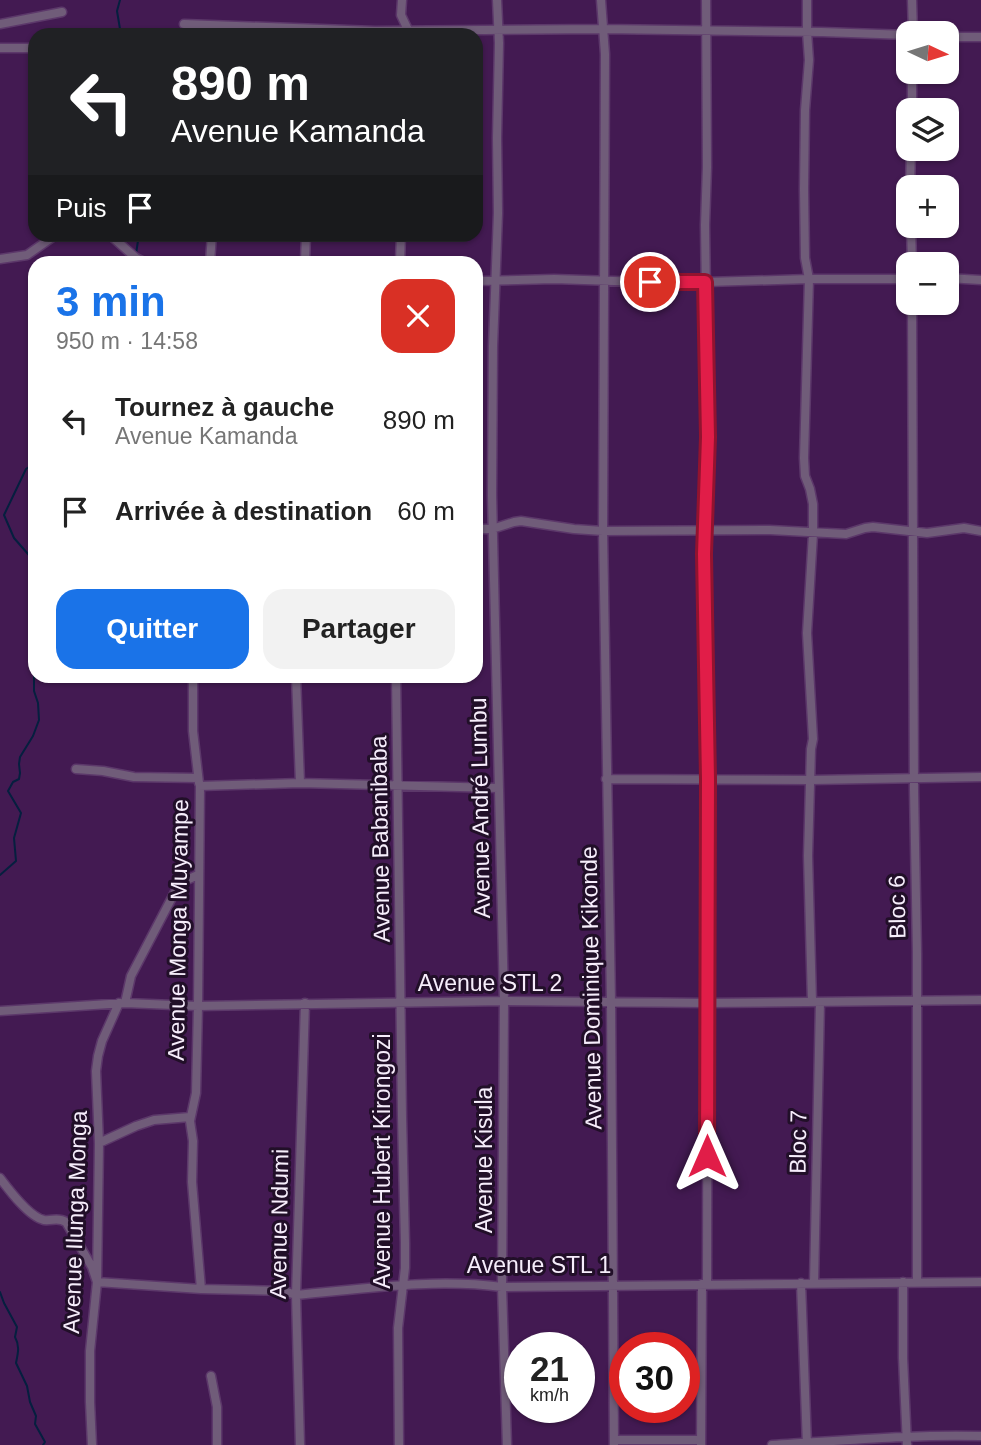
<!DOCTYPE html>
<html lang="fr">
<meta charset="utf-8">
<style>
:root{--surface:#fff;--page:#f2f2f2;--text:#222;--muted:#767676;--accent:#1a73e8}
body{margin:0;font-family:Helvetica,sans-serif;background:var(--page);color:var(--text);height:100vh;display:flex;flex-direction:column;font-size:26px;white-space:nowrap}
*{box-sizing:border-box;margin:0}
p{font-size:23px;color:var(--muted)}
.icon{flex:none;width:38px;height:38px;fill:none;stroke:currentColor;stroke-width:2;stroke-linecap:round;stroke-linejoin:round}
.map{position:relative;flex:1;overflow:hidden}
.sheet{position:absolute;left:28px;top:256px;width:455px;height:427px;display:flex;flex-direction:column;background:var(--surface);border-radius:21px;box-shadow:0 2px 5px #0004}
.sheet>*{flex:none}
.top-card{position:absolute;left:28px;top:28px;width:455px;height:214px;border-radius:21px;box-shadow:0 2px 5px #0004;background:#202124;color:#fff;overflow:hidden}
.needle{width:46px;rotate:94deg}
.controls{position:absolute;left:896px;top:21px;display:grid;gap:14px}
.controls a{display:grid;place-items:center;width:63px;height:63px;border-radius:14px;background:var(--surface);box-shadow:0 2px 5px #0004;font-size:35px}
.speed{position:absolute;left:504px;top:1332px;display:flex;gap:14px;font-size:35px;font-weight:700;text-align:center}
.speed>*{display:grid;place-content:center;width:91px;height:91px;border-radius:50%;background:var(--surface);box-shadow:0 2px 5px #0004;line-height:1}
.speed small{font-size:18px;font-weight:400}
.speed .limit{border:10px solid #d22;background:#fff;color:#111}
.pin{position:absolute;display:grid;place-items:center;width:60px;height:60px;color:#fff;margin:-30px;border:4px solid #fff;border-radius:50%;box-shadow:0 2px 7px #0007}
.me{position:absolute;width:77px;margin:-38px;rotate:0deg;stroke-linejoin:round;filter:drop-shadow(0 0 5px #0008)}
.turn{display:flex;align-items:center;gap:24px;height:147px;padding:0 28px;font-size:32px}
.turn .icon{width:91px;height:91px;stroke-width:2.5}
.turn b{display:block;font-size:49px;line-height:60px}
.then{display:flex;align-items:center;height:66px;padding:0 28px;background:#0003;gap:14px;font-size:26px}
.round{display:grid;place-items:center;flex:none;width:74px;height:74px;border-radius:21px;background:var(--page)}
.overview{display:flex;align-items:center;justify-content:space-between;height:119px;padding:0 28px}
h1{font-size:42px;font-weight:600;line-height:52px;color:var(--accent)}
.action{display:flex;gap:14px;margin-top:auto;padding:14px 28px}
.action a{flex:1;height:80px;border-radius:21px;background:var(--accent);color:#fff;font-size:28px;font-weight:600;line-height:80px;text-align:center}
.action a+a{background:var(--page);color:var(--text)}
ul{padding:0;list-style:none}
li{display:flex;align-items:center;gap:21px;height:91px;padding:0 28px}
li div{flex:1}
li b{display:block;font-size:26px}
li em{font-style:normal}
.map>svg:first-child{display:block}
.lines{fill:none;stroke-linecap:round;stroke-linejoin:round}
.stream{stroke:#051f3f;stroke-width:2}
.minor-casing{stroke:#5c386a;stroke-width:11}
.minor{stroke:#705c79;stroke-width:8}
.route-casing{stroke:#92132f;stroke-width:18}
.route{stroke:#e11d48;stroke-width:12}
.labels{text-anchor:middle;stroke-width:6;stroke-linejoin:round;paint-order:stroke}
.street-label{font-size:23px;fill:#f6edfb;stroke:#210f28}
</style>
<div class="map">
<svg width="981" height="1445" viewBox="0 0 981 1445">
<rect width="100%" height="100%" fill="#431a52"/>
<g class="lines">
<path class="stream" d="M120,0L117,11L121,35
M136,254L139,234
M35,463L26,469L4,515L14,538L35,562
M0,875L16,861L14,838L21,813L8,791L13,782L19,779L20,773L19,764L20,757L33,736L39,720L38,703L34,691V654L35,645
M0,1292L4,1303L17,1327L15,1337C20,1346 18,1353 16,1363L27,1386L30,1402L36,1416L35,1424L45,1442L43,1445"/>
<defs>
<path id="minor" d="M402,0L401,15L409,32
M497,0L499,43L497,138L498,213L493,346L492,495L504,1001L502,1287L507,1445
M601,0L605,54L603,531L611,1002L614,1445
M706,0L707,167L705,225L708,437L704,554L708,779L707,1284
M807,0V32L809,60L805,110L804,189L805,258L809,279L804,458L805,476L810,489L813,504V534L807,633L813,739L811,749L808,856L812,1002
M912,0L913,33
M0,24L62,12
M184,24L375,31L603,29L822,32L908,35
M947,37H981
M0,48H35
M912,72V110
M910,187L911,149
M911,226L912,264
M109,234L136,258L144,262
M0,259L27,255L57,234
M210,262L212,234
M305,262L306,234
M400,262L401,234
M947,278L981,280
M476,281L554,279L674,283L809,279H908
M912,303L914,790L917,953V1282
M476,529H492L514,522L521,521L574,529L603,531L770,530L846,534L865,528L873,527L927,533L964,528L981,531
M193,676V731L199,783
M296,676L300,783
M396,676L402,1117L405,1243V1268L398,1328L399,1445
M76,769L103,771L134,777L198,778
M606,779L811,780L981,777
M125,1003L131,976L178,886L182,882L198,875
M0,1011L125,1003L198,1006L504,1001L707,1003L981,1000
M99,1143L136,1126L154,1120L190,1117
M0,1178C9,1190 29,1217 44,1220C53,1221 58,1217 66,1222L92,1267L97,1282L201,1289L284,1291L296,1295C364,1289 433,1278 502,1287L981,1282
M903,1282V1358L907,1445
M801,1283L807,1445
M814,1283L820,1002
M201,1289L192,1182L193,1141L190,1121L196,1093L198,1006L200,786L300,783L499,788
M211,1376L217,1407V1445
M614,1440H701
M92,1445L90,1402V1351L97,1282L99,1143L96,1071L98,1056L102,1041L119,1003
M300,1445L296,1295L305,1003
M701,1445L702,1284
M772,1445C842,1441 911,1434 981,1436"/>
</defs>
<use href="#minor" class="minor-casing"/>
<use href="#minor" class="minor"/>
</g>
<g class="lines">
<defs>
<path id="route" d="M650,282H705L708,437L704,554L708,779L707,1156"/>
</defs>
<use href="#route" class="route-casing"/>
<use href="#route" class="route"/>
</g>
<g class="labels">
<g class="street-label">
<text transform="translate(480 808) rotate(-91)" y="8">Avenue André Lumbu</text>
<text transform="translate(380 839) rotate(-91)" y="8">Avenue Babanibaba</text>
<text transform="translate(897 907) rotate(-91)" y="8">Bloc 6</text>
<text transform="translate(178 930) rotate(-89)" y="8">Avenue Monga Muyampe</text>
<text x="490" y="991">Avenue STL 2</text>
<text transform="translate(591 988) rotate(-91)" y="8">Avenue Dominique Kikonde</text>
<text transform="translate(798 1142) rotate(-89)" y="8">Bloc 7</text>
<text transform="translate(484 1160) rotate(-90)" y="8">Avenue Kisula</text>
<text transform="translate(382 1161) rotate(-90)" y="8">Avenue Hubert Kirongozi</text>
<text transform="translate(75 1222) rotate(-88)" y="8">Avenue Ilunga Monga</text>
<text transform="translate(279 1224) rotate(-89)" y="8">Avenue Ndumi</text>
<text x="539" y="1273">Avenue STL 1</text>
</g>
</g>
</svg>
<div class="controls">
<a><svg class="needle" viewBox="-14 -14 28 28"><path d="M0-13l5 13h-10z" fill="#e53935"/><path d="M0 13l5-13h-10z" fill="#767676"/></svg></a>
<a><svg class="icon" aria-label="layers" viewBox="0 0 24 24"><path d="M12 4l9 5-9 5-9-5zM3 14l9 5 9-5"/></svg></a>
<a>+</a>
<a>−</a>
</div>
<div class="speed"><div>21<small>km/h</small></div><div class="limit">30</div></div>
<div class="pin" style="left:650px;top:282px;background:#d93025"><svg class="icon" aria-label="arrive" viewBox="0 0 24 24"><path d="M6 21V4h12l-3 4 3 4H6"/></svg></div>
<svg class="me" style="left:707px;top:1156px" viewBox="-20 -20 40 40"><path d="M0-17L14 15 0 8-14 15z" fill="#e11d48" stroke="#fff" stroke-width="4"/></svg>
<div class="top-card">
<div class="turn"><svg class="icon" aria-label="left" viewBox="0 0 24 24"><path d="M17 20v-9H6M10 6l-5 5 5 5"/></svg><div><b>890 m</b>Avenue Kamanda</div></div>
<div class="then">Puis<svg class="icon" aria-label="arrive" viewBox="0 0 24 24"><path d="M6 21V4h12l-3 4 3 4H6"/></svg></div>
</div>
<section class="sheet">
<div class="overview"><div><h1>3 min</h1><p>950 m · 14:58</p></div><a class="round" style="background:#d93025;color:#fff"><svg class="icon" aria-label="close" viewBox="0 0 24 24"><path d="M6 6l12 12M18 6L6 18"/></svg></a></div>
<ul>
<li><svg class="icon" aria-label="left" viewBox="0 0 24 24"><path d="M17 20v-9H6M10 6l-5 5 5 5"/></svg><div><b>Tournez à gauche</b><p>Avenue Kamanda</p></div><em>890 m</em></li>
<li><svg class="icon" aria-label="arrive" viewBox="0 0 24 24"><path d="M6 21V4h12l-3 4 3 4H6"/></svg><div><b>Arrivée à destination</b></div><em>60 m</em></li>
</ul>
<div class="action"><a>Quitter</a><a>Partager</a></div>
</section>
</div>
